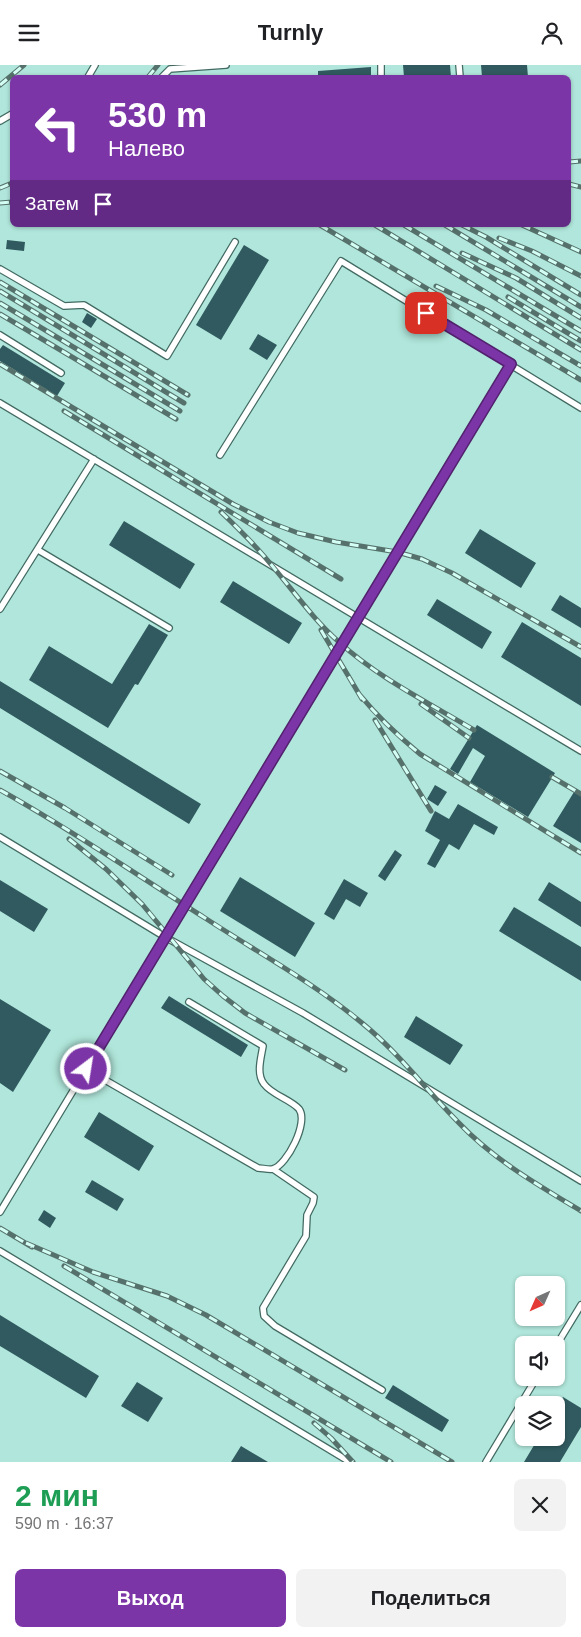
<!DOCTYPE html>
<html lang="ru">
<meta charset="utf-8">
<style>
:root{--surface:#fff;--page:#f2f2f2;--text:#202124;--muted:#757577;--accent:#7c35a7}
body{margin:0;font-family:Helvetica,sans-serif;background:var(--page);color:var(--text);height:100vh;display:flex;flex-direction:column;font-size:19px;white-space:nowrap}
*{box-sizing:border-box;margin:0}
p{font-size:16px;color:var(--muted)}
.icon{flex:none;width:28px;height:28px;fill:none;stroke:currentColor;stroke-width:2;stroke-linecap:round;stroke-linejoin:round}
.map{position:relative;height:1397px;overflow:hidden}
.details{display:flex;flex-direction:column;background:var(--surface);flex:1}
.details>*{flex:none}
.hud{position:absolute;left:10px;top:10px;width:561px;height:152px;border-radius:8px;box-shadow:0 1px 4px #0004;background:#7c35a7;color:#fff;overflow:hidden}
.needle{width:32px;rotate:225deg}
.tools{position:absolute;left:515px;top:1211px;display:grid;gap:10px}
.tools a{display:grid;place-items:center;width:50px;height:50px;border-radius:8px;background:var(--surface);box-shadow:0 1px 4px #0004;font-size:25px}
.pin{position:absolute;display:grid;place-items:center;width:42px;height:42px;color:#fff;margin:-21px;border-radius:10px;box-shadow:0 2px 8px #0006}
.me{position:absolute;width:55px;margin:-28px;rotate:31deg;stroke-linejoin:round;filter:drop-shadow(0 0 4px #0008)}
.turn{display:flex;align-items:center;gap:18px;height:105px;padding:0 15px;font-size:22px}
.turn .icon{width:65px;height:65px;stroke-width:2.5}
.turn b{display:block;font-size:35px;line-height:42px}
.then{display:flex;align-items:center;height:48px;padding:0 15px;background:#0003;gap:10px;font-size:19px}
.round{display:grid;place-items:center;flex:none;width:52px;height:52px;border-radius:8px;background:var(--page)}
.head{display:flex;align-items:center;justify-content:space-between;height:85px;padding:0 15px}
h1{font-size:30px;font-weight:600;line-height:38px;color:#1e9e55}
.primary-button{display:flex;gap:10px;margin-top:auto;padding:10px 15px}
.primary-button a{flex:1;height:58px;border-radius:8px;background:var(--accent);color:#fff;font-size:20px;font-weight:600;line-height:58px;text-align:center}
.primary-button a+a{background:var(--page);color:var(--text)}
header{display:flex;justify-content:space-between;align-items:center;height:65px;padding:0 15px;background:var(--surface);font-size:22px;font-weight:600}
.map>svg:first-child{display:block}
.built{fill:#b0e6db;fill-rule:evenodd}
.building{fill:#305a5f}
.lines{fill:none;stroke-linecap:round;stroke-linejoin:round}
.lane-casing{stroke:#426a62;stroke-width:8}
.lane{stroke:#fff;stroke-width:5.5}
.rail-casing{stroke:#56716b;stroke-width:5}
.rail{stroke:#d2fef4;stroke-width:3;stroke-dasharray:9;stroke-linecap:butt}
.route-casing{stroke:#51226d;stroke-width:12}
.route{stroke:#7c35a7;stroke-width:9}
</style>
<header><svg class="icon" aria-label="menu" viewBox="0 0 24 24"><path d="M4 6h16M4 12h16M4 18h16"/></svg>Turnly<svg class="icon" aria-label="person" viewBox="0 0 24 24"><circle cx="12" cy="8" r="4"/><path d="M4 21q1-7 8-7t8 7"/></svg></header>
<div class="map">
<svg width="581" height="1397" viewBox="0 0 581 1397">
<rect width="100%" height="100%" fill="#c5f1e7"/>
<path class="built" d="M0,0H581V1397H0ZM12,12H569V160H12ZM524,1220H556V1252H524ZM524,1280H556V1312H524ZM524,1340H556V1372H524Z"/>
<path class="building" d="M403,0H450L451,12H404Z
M481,0H527L528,12H482Z
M371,2V12H318V6Z
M7,175L25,177L24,186L6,184Z
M244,180L269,195L221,275L196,260Z
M87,248L97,254L91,263L82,257Z
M258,269L277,280L267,295L249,284Z
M3,280L65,318L57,331L0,296V284Z
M124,456L195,499L180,524L109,480Z
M480,464L536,498L521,523L465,488Z
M233,516L302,558L289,579L220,537Z
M560,530L581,543V563L551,545Z
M437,534L492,567L482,584L427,550Z
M522,557L581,593V641L501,592Z
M149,559L168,570L138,620L135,619L108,663L29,615L49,581L112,619Z
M0,616L201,739L189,759L0,643Z
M477,660L555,708L528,752L470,717L485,691L473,683L458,709L450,704Z
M435,720L447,727L438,741L427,734Z
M574,727L581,731V778L553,761Z
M458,739L498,762L494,770L474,759L459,785L449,779L435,803L427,799L440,775L425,766L435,746L449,754Z
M395,785L402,790L385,816L378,811Z
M240,812L315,858L295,892L220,846Z
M344,814L368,828L360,842L346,834L334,855L324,849Z
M0,815L48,844L34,867L0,846Z
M549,817L581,837V862L538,835Z
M514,842L581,882V916L499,866Z
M169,931L248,980L241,992L161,943Z
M0,934L51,965L13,1027L0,1018Z
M416,951L463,980L450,1000L404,972Z
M99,1047L154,1081L139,1106L84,1072Z
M92,1115L124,1134L117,1146L85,1127Z
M44,1145L56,1153L50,1163L38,1155Z
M0,1250L99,1311L86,1333L0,1281Z
M137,1317L163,1333L148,1357L121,1341Z
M393,1320L449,1355L442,1367L385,1333Z
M563,1332L581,1343V1362L560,1397H524L539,1372H556V1344Z
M241,1381L268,1397H231Z"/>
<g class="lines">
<defs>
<path id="lane" d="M381,0V12
M459,0L460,12
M88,12L95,0
M162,12L170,4L226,0
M0,56L12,49
M0,204L64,241L84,240L167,291L235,177
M0,270L61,308
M0,338L581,686
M220,390L341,196L581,343
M38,485L169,563
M0,544L94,394
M0,772L165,872L303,948L581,1116
M86,1004L258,1103C262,1103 269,1105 273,1104C287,1100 309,1057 299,1044C290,1034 272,1030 264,1019C256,1009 261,993 263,981L189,937
M273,1104L314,1132L313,1138L307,1150L306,1171L263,1243L264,1251L275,1261L382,1325
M0,1147L511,299
M0,1186L350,1397
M556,1281L581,1240
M486,1397L537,1312"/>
</defs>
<use href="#lane" class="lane-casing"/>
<use href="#lane" class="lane"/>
<defs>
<path id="rail" d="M148,12L158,0
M0,20L24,0
M569,97L581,96
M569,119L581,122
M0,123L12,118
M0,138L12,137
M320,160L581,315
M375,160L581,285
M404,160L581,266
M445,160L581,242
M462,160L486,172L581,230
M522,160L581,187
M499,173L532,186L581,211
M462,188L516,213L581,253
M0,217L188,330
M436,221L486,245L581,301
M0,226L184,338
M508,232L581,276
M0,238L180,346
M0,249L176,354
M0,299L233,439L269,457L298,468L336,477L397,487L422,494L452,508L581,582
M64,346L341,514
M221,447C240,465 258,483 274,503C295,528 314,555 339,577C377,612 429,638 474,665
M321,565L362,634
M359,629C378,652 397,670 420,689L581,788
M421,639L469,673
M375,655L431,746
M0,706L65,743L172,810
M552,712L581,729
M0,725C70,764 137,810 205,853C257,887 314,918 362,958C398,987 426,1025 459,1058C494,1095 538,1120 581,1146
M69,774L106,804L142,839L204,914L223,931L245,948L345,1005
M0,1163L32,1182
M26,1178L93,1207L167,1231L206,1250L452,1397
M64,1201L391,1397
M314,1358L331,1373L353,1397"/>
</defs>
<use href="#rail" class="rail-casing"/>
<use href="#rail" class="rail"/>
</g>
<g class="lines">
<defs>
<path id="route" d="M86,1004L511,299L426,248"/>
</defs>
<use href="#route" class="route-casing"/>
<use href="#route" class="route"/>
</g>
</svg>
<div class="tools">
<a><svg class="needle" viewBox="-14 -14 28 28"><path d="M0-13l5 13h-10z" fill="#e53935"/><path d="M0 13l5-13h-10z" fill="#757577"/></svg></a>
<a><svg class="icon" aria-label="sound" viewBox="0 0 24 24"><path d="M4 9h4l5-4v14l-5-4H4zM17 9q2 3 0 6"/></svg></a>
<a><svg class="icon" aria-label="layers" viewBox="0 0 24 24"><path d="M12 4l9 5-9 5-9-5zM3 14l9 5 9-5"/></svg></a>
</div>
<div class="pin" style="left:426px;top:248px;background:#d93025"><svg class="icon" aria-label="arrive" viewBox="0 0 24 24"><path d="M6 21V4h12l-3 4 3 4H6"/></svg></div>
<svg class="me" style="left:86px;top:1004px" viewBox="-20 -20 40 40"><circle r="17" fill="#7c35a7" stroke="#fff" stroke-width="3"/><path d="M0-11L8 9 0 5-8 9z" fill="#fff"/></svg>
<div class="hud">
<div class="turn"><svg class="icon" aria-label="left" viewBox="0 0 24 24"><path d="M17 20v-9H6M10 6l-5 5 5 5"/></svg><div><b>530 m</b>Налево</div></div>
<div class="then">Затем<svg class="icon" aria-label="arrive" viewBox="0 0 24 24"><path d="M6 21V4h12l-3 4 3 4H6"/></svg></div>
</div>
</div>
<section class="details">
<div class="head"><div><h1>2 мин</h1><p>590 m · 16:37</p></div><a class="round"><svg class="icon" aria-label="close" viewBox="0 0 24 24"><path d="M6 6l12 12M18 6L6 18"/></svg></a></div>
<div class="primary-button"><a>Выход</a><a>Поделиться</a></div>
</section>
